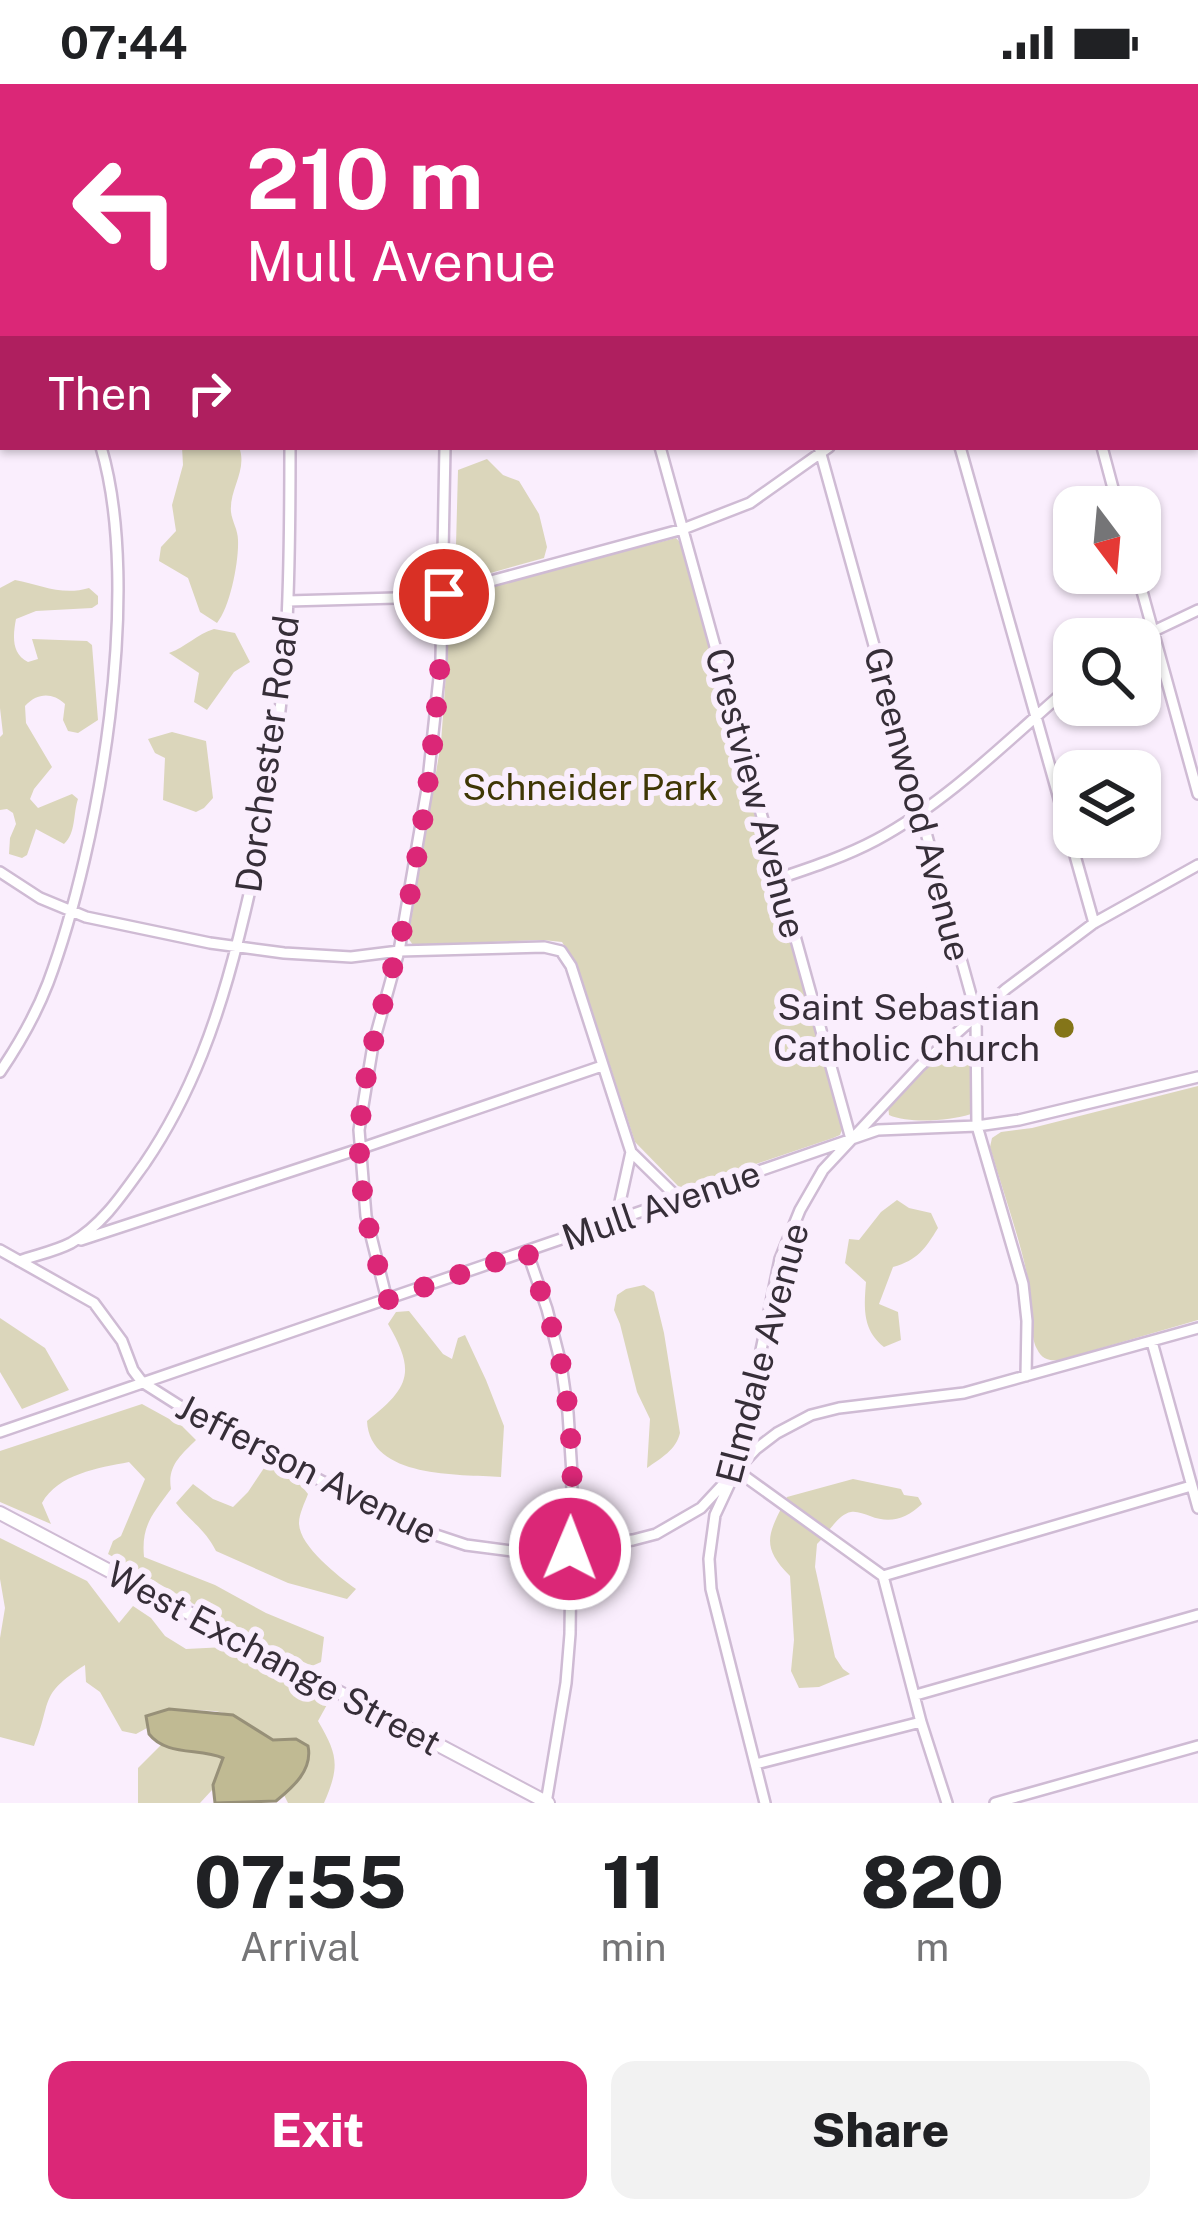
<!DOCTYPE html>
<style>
:root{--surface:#fff;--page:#f2f2f2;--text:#202124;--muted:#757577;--accent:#db2777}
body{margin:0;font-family:"Public Sans",sans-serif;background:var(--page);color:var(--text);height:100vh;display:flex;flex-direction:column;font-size:45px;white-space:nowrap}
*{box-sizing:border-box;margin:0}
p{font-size:39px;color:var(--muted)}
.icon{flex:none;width:66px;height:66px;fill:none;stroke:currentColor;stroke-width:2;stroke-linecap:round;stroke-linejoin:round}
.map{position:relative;height:1719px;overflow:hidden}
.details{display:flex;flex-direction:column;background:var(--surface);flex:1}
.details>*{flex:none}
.hud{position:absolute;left:0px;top:0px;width:1200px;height:366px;box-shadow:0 3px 9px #0004;background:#db2777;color:#fff;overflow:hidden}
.needle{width:78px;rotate:164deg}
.fabs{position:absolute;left:1053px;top:402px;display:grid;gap:24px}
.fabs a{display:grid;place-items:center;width:108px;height:108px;border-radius:24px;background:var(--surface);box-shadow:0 3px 9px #0004;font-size:60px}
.pin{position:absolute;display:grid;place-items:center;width:102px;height:102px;color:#fff;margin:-51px;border:6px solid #fff;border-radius:50%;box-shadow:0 3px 12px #0007}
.me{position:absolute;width:132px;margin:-66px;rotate:1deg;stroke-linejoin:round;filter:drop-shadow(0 0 9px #0008)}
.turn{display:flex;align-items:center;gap:42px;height:252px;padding:0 48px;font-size:54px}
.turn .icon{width:156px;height:156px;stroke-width:2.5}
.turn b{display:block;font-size:84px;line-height:102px}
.then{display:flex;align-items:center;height:114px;padding:0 48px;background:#0003;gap:24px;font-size:45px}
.eta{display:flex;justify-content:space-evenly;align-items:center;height:204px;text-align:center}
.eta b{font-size:72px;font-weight:800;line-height:84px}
.action{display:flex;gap:24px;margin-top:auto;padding:24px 48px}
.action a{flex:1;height:138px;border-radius:24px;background:var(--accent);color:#fff;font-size:48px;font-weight:800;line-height:138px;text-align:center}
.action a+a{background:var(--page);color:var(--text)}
.status{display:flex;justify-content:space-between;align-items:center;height:84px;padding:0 60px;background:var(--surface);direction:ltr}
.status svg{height:33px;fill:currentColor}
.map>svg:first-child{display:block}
.green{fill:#dbd6bb}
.water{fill:#c0ba93;stroke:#979078;stroke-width:3}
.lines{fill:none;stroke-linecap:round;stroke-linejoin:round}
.minor-casing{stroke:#cfbbd4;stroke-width:14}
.major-casing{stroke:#cfbbd4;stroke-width:16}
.minor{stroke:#fff;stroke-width:9}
.major{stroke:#fff;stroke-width:12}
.route{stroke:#db2777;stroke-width:21;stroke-dasharray:0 37.8}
.poi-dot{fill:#847519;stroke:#faeefd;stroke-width:4.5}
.labels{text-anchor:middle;stroke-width:12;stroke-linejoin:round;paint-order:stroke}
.street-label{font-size:36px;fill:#362e38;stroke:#faeefd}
.park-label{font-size:36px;fill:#3f3705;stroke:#faeefd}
.poi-label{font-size:36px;fill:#362e38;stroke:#faeefd;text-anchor:end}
</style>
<div class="status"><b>07:44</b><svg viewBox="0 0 49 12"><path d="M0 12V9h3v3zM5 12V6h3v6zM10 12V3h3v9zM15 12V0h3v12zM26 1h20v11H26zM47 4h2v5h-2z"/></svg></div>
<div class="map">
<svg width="1198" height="1719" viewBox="0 0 1198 1719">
<rect width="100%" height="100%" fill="#faeefd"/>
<path class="green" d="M182,363H239C248,386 229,405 231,428C232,437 238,446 238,456C239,478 230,523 217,539L200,528L188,494L159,477L161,463L176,447L172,421L183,381Z
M487,375L503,391L519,397L539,430L547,463L544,474L455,499L458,386Z
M676,454L682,460L843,1043L840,1051L833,1054L685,1104L678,1102L635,1058L578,884L562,858L543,856L413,861L408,854L441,659L451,520L460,511L475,506Z
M15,496C41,501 62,512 89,504L98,512V520L92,524L36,527L16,535C13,551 11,570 28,578L38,575L32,555L87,557L92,561L98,636L78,649L68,647L63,636L65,620C52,608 37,609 25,622L26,639L52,683L34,705L30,715L38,724L72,710L78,715C73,730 76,749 64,760L36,745L27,771L22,774L9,770L10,754L16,740L13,729L7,725L0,726V653L3,650L0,624V504Z
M214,545L235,549L250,578L234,588L207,626L194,618L199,589L169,569C186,563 197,550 214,545Z
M172,648L206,657L213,714L204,724L196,728L163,716L165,674L155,669L148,655Z
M955,955L971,960V1030C949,1037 910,1040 889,1031L888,1021Z
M1198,1002V1236L1060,1276C1050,1277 1042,1276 1037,1265C1029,1251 1033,1218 1029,1200C1020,1154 1003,1108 990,1063L992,1054L1001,1048L1032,1044Z
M897,1116L909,1124L931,1129L938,1144C925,1165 918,1176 893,1183L879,1220L898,1228L901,1256L884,1263C862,1246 864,1223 866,1198L845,1179L849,1155L859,1156L881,1128Z
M644,1201L654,1208L664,1249L680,1349C676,1366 661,1374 647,1384L650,1335L637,1308L620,1240L614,1226L617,1211L626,1205Z
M409,1227L443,1270L452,1275L458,1254L465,1251L486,1296L504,1342L501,1393C459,1390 370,1395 367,1337C410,1303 416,1288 388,1240L396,1228Z
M0,1234L45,1264L69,1306L22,1325L0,1288Z
M142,1320L182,1342L196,1356C181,1371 167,1382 171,1405C153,1430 141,1441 144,1473L215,1501L266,1529L324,1553L321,1578L312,1582L245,1550L108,1470L113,1457L121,1452L145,1395L129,1378C98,1384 58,1390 42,1419L51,1440L0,1418V1367Z
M266,1381L292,1390L308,1410C305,1418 299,1430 299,1439C299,1462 338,1492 356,1505L347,1515L288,1499L216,1467C205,1445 191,1438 176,1419L193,1400L213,1415L233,1423L248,1408Z
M853,1395L901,1405L904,1411L918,1413L922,1420C906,1435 890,1440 870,1432C864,1430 857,1427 851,1428C838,1430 827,1451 817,1460L815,1483L835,1573L843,1585L850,1590L819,1603L799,1604L791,1587L794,1556L790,1492C759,1461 769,1449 787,1413Z
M0,1454L87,1497L119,1539L133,1522L151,1534L165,1552L186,1565L226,1563L329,1617L318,1637C338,1671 340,1682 324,1719H288L284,1711L290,1705L296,1655L273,1656L233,1631L215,1627L169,1625L146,1638L147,1644L136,1650L122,1647L100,1608L86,1598L85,1581C37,1612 53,1616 34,1662L0,1653V1554L5,1524L0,1495Z
M161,1661C181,1666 204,1665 223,1674L212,1706L200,1719H138V1684Z"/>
<path class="water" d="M169,1625L233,1631L273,1656L296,1655L308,1662C313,1686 293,1703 276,1717L215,1719L213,1701L223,1674C199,1664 166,1672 149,1650L146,1632Z"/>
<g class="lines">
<defs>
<path id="minor" d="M25,0L26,3
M152,0L153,3
M289,0L290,3
M432,0L433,3
M576,0V3
M718,0L719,3
M859,0L860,3
M1001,0L1002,3
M584,3L595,0
M1197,51L1198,50
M0,167L3,166
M0,208L3,210
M660,363L851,1055
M819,363L976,929L977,1042L1023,1200L1027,1237L1026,1292
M960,363L1094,839
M1102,363L1118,423
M1137,489L1198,710
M288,517L432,513L683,445L750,419L829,363
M1137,555L1198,526
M0,788L40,814L86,833L210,859L284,869L351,873L399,867L544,863L561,867L571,882L631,1068L679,1115
M780,794C813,783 846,772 876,756C949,717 1011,653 1074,599
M0,988C19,960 36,930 48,899C100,760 143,505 101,363
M616,1136L631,1068
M81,1156L359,1065L602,982
M0,1166L94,1219L122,1257L133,1286L142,1298L183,1324L403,1440L466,1461L512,1467L570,1465L633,1456L656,1450L701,1424L756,1365L777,1349L811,1331L839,1324L964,1309L1198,1244
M527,1167L547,1225L561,1280L568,1329L572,1390L570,1550L566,1599L546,1719
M19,1177C36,1171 56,1167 71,1159C103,1141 124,1108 145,1079C192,1010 219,933 239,852C264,754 280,656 286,555C290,491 290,427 290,363
M387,1216L366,1132L359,1046L373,961L399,867L427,705L441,575L445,363
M1152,1258L1198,1424
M0,1348L878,1046L977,1042L1019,1036L1198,993
M736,1386L883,1492L921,1638L947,1719
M883,1492L1191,1402
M916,1611L1198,1531
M756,1680L921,1638
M765,1719L711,1505L709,1475L715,1431L736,1386L780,1175L800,1126L823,1086L920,982L1006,905L1094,839L1198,781
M995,1719L1198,1662"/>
<path id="major" d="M1147,0L1148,3
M1197,179L1198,182
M0,1429L548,1719"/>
</defs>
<use href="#minor" class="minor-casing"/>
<use href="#major" class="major-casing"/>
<use href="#minor" class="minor"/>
<use href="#major" class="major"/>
</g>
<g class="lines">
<path class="route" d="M444,510C440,610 429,712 410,811C395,889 365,964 360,1044C356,1103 372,1160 387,1216L527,1167C540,1206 554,1245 562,1285C573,1344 574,1406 570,1465"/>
</g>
<circle class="poi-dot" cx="1064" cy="944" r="12"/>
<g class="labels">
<g class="street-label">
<text transform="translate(267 670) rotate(-82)" y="13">Dorchester Road</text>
<text transform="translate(756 709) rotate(75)" y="13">Crestview Avenue</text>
<text transform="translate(918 720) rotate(75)" y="13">Greenwood Avenue</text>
<text transform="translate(661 1121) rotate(-19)" y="13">Mull Avenue</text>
<text transform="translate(762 1269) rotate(-75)" y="13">Elmdale Avenue</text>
<text transform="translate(307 1385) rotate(27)" y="13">Jefferson Avenue</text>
<text transform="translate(274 1574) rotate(28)" y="13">West Exchange Street</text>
</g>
<g class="park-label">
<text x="590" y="716">Schneider Park</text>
</g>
<g class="poi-label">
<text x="1040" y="936">Saint Sebastian<tspan x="1040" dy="41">Catholic Church</tspan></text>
</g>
</g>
</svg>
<div class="fabs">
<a><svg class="needle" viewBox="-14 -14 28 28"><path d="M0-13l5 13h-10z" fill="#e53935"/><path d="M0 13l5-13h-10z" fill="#757577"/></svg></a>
<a><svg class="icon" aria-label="search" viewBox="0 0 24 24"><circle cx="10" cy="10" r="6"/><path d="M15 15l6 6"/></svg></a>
<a><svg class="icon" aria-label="layers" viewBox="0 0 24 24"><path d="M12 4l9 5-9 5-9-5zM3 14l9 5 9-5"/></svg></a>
</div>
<div class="pin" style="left:444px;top:510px;background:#d93025"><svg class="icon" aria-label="arrive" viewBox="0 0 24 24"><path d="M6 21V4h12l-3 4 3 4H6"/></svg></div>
<svg class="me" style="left:570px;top:1465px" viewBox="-20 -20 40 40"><circle r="17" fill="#db2777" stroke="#fff" stroke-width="3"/><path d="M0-11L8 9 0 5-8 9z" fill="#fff"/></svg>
<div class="hud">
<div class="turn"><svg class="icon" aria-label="left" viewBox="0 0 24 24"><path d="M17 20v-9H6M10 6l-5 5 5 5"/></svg><div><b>210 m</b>Mull Avenue</div></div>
<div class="then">Then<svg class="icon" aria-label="right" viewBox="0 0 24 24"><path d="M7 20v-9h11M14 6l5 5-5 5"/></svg></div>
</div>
</div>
<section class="details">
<div class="eta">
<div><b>07:55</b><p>Arrival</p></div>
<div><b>11</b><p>min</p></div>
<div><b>820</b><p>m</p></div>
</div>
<div class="action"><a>Exit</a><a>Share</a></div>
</section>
